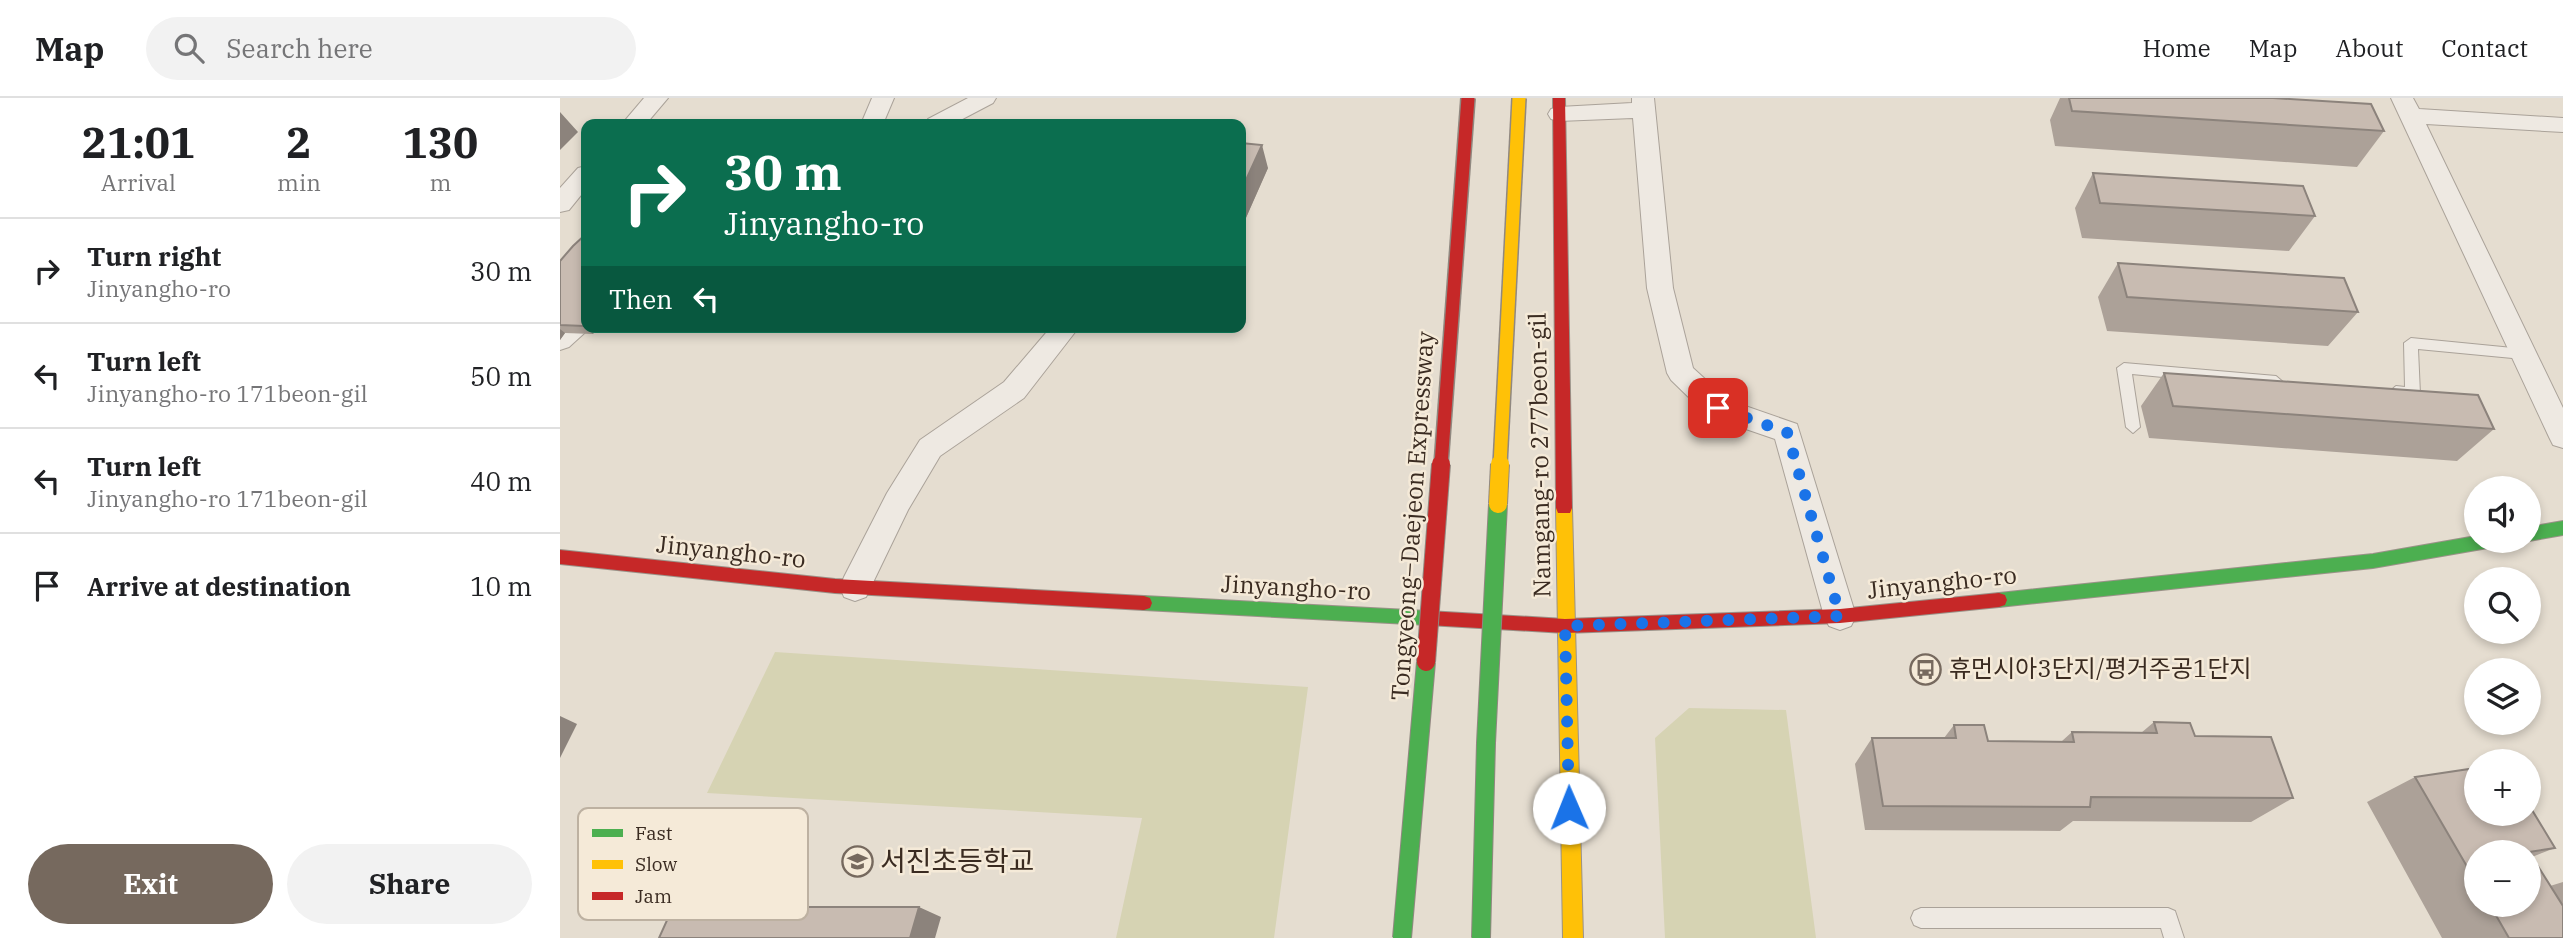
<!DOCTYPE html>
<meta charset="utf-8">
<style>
:root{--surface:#fff;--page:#f2f2f2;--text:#202124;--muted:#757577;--line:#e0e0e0;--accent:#76695e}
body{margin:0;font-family:"IBM Plex Serif","Noto Sans KR",serif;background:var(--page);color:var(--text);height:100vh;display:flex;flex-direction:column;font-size:26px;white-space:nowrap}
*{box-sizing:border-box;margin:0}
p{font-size:23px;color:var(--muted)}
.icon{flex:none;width:38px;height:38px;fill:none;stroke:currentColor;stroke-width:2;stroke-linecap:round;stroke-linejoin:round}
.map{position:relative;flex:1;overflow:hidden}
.side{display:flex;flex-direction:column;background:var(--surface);width:560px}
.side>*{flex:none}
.guide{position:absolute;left:21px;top:21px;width:665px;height:214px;border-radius:14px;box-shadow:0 4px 10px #0003;background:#0b6e4f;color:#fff;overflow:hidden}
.buttons{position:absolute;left:1904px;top:378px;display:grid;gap:14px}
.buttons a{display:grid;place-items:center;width:77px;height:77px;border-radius:50%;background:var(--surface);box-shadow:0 4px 10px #0003;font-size:35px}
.pin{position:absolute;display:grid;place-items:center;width:60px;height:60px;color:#fff;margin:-30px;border-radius:14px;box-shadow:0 4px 10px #0006}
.me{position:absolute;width:77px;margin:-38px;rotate:359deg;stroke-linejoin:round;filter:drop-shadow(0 0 5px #0008)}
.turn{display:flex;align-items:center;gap:24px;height:147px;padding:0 28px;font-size:32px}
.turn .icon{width:91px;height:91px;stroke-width:2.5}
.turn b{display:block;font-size:49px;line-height:60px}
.then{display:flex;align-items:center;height:66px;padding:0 28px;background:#0003;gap:14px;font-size:26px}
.eta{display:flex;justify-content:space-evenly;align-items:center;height:119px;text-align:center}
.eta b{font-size:42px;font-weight:700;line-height:49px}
.cta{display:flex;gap:14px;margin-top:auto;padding:14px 28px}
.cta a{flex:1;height:80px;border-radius:42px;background:var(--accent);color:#fff;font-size:28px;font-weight:700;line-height:80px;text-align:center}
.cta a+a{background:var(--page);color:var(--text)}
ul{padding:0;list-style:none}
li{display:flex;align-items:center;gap:21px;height:105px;padding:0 28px;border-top:2px solid var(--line)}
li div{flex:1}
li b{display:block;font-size:26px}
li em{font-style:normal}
header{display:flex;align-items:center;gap:42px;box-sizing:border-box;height:98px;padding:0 35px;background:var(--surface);border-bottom:2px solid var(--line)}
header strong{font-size:33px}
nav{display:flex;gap:38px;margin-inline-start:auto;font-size:24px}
.search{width:490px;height:63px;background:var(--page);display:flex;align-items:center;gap:18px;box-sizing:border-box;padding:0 24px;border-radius:38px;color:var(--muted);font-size:26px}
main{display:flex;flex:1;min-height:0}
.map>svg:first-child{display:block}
.green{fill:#d6d3b3}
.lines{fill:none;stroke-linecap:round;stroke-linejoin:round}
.lane-casing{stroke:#aaa299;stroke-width:2}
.street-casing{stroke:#aaa299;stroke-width:2}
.fast-casing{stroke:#9a9288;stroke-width:2}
.slow-casing{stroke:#9a9288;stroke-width:2}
.jam-casing{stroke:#9a9288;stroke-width:2}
.lane{fill:#eee9e2;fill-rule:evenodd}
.street{fill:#eee9e2;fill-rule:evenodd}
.fast{fill:#4caf50;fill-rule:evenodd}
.slow{fill:#ffc107;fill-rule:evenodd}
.jam{fill:#c62828;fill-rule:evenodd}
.fast-bridge-casing{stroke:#908880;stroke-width:20;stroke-linecap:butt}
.slow-bridge-far1-casing{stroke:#908880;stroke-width:16;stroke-linecap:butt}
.slow-bridge-casing{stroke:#908880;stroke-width:20;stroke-linecap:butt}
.jam-bridge-far1-casing{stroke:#908880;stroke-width:16;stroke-linecap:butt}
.jam-bridge-casing{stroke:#908880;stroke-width:20;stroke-linecap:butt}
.fast-bridge{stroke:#4caf50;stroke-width:18}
.slow-bridge-far1{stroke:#ffc107;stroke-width:13}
.slow-bridge{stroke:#ffc107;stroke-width:18}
.jam-bridge-far1{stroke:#c62828;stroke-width:13}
.jam-bridge{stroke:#c62828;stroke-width:18}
.wall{fill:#aca198;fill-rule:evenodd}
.shaded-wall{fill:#8c837c}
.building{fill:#c8bbb1;stroke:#8c837c;stroke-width:2}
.route{stroke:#1a73e8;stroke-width:12;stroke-dasharray:0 21.6}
.labels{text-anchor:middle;stroke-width:5;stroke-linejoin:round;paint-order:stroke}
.street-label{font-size:24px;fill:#3a2b21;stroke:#f5ead8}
.poi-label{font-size:24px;fill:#3a2b21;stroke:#f5ead8;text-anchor:start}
.near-poi-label{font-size:28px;fill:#3a2b21;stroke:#f5ead8;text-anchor:start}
.key{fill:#f5ead8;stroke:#bdb1a1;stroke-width:2}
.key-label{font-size:19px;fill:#3a2b21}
</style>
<header>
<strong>Map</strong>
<div class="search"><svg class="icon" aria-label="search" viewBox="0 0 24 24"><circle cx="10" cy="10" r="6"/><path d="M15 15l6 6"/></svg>Search here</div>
<nav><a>Home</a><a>Map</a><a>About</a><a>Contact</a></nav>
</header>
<main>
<section class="side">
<div class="eta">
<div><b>21:01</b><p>Arrival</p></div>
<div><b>2</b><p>min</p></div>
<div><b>130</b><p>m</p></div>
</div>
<ul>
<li><svg class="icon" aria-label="right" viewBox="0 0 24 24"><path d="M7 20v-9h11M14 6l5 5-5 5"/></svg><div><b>Turn right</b><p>Jinyangho-ro</p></div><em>30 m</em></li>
<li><svg class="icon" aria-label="left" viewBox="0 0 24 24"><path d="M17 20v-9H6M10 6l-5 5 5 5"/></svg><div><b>Turn left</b><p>Jinyangho-ro 171beon-gil</p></div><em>50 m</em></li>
<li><svg class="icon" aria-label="left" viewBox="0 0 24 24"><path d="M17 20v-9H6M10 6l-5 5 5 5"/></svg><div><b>Turn left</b><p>Jinyangho-ro 171beon-gil</p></div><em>40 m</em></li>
<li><svg class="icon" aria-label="arrive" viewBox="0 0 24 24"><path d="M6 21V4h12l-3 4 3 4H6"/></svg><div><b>Arrive at destination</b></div><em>10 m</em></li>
</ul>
<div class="cta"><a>Exit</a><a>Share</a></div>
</section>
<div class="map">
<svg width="2003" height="840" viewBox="0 0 2003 840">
<rect width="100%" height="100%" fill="#e5ddd0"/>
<path class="green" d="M215,554L748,589L714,840H556L582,720L147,695Z
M1129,610L1226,612L1256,840H1105L1095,640Z"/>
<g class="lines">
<defs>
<path id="lane" d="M1851,240L1963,251L1970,256L1963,261L1858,251L1860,296L1853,302L1836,300L1829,294L1836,288L1845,289L1844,245Z
M1564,265L1716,278L1723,284L1716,290L1572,276L1580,329L1573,335L1566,329L1557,270Z
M1361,810H1608L1615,813L1624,840H1604L1601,830H1361L1354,827L1351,820L1354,813Z"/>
<path id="street" d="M84,0H108L86,26H62Z
M312,0H334L323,26H301Z
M408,0H436L433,5L393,26H365L368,21Z
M1072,0H1094L1113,190L1133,270L1168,302L1237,326L1296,518L1291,528L1280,532L1269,528L1264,518L1215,341L1148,318L1111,282L1107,275L1087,190L1073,20L999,23L991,21L988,16L991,11L999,9L1072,5Z
M1831,0H1853L1859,11L2003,20V34L1866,26L2003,310V350L1993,347L1989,339Z
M26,68V91L9,112L0,114V90L18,70Z
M26,209V229H31L9,249L0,252V227L17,212Z
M491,229H519L464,300L380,358L348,412L306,499L295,503L284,499L280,489L284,479L327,395L360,342L444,284Z"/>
<path id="fast" d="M2003,423V437L1969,443V429Z
M1916,438V443H1936L1934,448L1928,450L1813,470L1439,509L1433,507L1431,502L1433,497L1439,495L1813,456Z
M584,498L868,513L874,515L876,520L874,525L868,527L584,512L578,510L576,505L578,500Z"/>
<path id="slow" d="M1004,403L1010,405L1012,410L1023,840H1003L996,410L998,405Z"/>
<path id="jam" d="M993,0H1005L1012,410L1010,415H998L996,410Z
M0,452L275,481L584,498L590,500L592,505L590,510L584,512L275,495L0,466Z
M1439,495L1445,497L1447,502L1445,507L1439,509L1280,525L1005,535L868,527L862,525L860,520L862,515L868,513L1005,521L1280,511Z"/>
</defs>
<use href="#lane" class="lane-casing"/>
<use href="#street" class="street-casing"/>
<use href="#fast" class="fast-casing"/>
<use href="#slow" class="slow-casing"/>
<use href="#jam" class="jam-casing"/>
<use href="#lane" class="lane"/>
<use href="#street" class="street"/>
<use href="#fast" class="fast"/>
<use href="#slow" class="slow"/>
<use href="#jam" class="jam"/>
<defs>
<path id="fast-bridge" d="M842,840L866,564
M921,840L926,645L938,406"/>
<path id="slow-bridge-far1" d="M940,367L959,0"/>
<path id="slow-bridge" d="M938,406L940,366"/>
<path id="jam-bridge-far1" d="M881,367L908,0"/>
<path id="jam-bridge" d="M866,564L881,366"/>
</defs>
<use href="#fast-bridge" class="fast-bridge-casing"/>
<use href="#slow-bridge-far1" class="slow-bridge-far1-casing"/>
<use href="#slow-bridge" class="slow-bridge-casing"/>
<use href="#jam-bridge-far1" class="jam-bridge-far1-casing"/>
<use href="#jam-bridge" class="jam-bridge-casing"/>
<use href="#fast-bridge" class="fast-bridge"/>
<use href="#slow-bridge-far1" class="slow-bridge-far1"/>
<use href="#slow-bridge" class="slow-bridge"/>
<use href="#jam-bridge-far1" class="jam-bridge-far1"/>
<use href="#jam-bridge" class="jam-bridge"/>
</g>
<path class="wall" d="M1500,0H1713L1824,33L1797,69L1495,48L1490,22Z
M681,45L708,70L685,122L681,121Z
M1533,75L1755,118L1729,153L1522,140L1515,110Z
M0,163L33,236L5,235L0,242Z
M1558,165L1798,214L1768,248L1547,233L1538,199Z
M1604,275L1934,331L1897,363L1589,340L1581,308Z
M1594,624L1635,638L1733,700L1691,724L1513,723L1500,733L1305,732L1295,666L1312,640H1384L1394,627L1428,643H1502L1512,634L1581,635Z
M1855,679L1995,750L1972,759L1990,788L2003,784V840H1882L1807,704ZM1916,754L1969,807H1916Z"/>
<path class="shaded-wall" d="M0,14L18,34L0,52Z
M702,47L708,70L685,122L681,107V93Z
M26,226V229H39L33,236L24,228Z
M0,231L5,235L0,242Z
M0,618L17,626L0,660Z
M359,809L381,819L375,840H350Z"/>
<path class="building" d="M1509,0H1713L1811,6L1824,33L1512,13Z
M681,45L702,47L681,93Z
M1533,75L1743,88L1755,118L1540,105Z
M26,136V226L24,228L0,227V163L13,148Z
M1558,165L1784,180L1798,214L1567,199Z
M1604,275L1918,297L1934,331L1613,308Z
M1594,624L1630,625L1635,638L1711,639L1733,700L1531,699L1530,709L1323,708L1312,640H1396L1394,627H1424L1428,643L1514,644L1512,634L1597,635Z
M1916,670V716H1969V707L1995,750L1969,754L2003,808V840H1949L1930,807H1969V754H1916V784L1855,679Z
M113,809H359L350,840H99Z"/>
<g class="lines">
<path class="route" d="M1009,710L1005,528L1280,518L1227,334L1158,310"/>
</g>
<defs>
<symbol id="bus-ring" viewBox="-11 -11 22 22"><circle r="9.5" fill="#f5ead8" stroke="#76695e" stroke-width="1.5"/><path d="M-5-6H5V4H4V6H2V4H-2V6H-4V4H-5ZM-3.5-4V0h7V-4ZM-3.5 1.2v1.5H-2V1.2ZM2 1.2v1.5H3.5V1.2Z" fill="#76695e"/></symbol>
<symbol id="school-ring" viewBox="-11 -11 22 22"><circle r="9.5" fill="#f5ead8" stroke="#76695e" stroke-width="1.5"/><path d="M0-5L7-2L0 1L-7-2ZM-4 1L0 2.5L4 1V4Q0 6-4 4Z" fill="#76695e"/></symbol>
</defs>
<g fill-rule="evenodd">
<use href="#bus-ring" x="1348" y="554" width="35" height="35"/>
<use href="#school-ring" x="280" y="746" width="35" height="35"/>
</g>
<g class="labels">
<g class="street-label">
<text transform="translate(980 357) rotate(-91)" y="8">Namgang-ro 277beon-gil</text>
<text transform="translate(853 418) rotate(-86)" y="8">Tongyeong–Daejeon Expressway</text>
<text transform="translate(171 454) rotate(6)" y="8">Jinyangho-ro</text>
<text transform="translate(1382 485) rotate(-6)" y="8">Jinyangho-ro</text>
<text transform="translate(736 490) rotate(3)" y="8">Jinyangho-ro</text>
</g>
<g class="poi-label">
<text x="1389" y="579">휴먼시아3단지/평거주공1단지</text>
</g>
<g class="near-poi-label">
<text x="320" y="773">서진초등학교</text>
</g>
</g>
<rect x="18" y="710" width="230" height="112" rx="10" class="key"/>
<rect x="32" y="731" width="31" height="8" fill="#4caf50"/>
<rect x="32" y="762" width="31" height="9" fill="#ffc107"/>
<rect x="32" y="794" width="31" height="8" fill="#c62828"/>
<g class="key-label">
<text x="75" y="742">Fast</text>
<text x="75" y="773">Slow</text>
<text x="75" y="805">Jam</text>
</g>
</svg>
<div class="buttons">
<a><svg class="icon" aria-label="sound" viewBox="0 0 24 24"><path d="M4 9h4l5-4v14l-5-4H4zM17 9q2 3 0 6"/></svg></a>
<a><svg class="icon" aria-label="search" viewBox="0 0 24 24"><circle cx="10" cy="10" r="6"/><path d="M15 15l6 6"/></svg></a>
<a><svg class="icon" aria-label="layers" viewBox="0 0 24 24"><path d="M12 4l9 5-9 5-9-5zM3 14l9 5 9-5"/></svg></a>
<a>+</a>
<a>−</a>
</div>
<div class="pin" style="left:1158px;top:310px;background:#d93025"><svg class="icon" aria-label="arrive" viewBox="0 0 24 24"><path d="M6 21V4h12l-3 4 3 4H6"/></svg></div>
<svg class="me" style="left:1009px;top:710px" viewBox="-20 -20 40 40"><circle r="19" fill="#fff"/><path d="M0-13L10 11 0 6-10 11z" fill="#1a73e8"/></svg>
<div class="guide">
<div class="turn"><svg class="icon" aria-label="right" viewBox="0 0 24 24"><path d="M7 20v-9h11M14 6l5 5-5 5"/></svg><div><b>30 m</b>Jinyangho-ro</div></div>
<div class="then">Then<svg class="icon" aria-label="left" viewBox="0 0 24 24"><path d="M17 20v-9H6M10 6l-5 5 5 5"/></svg></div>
</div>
</div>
</main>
